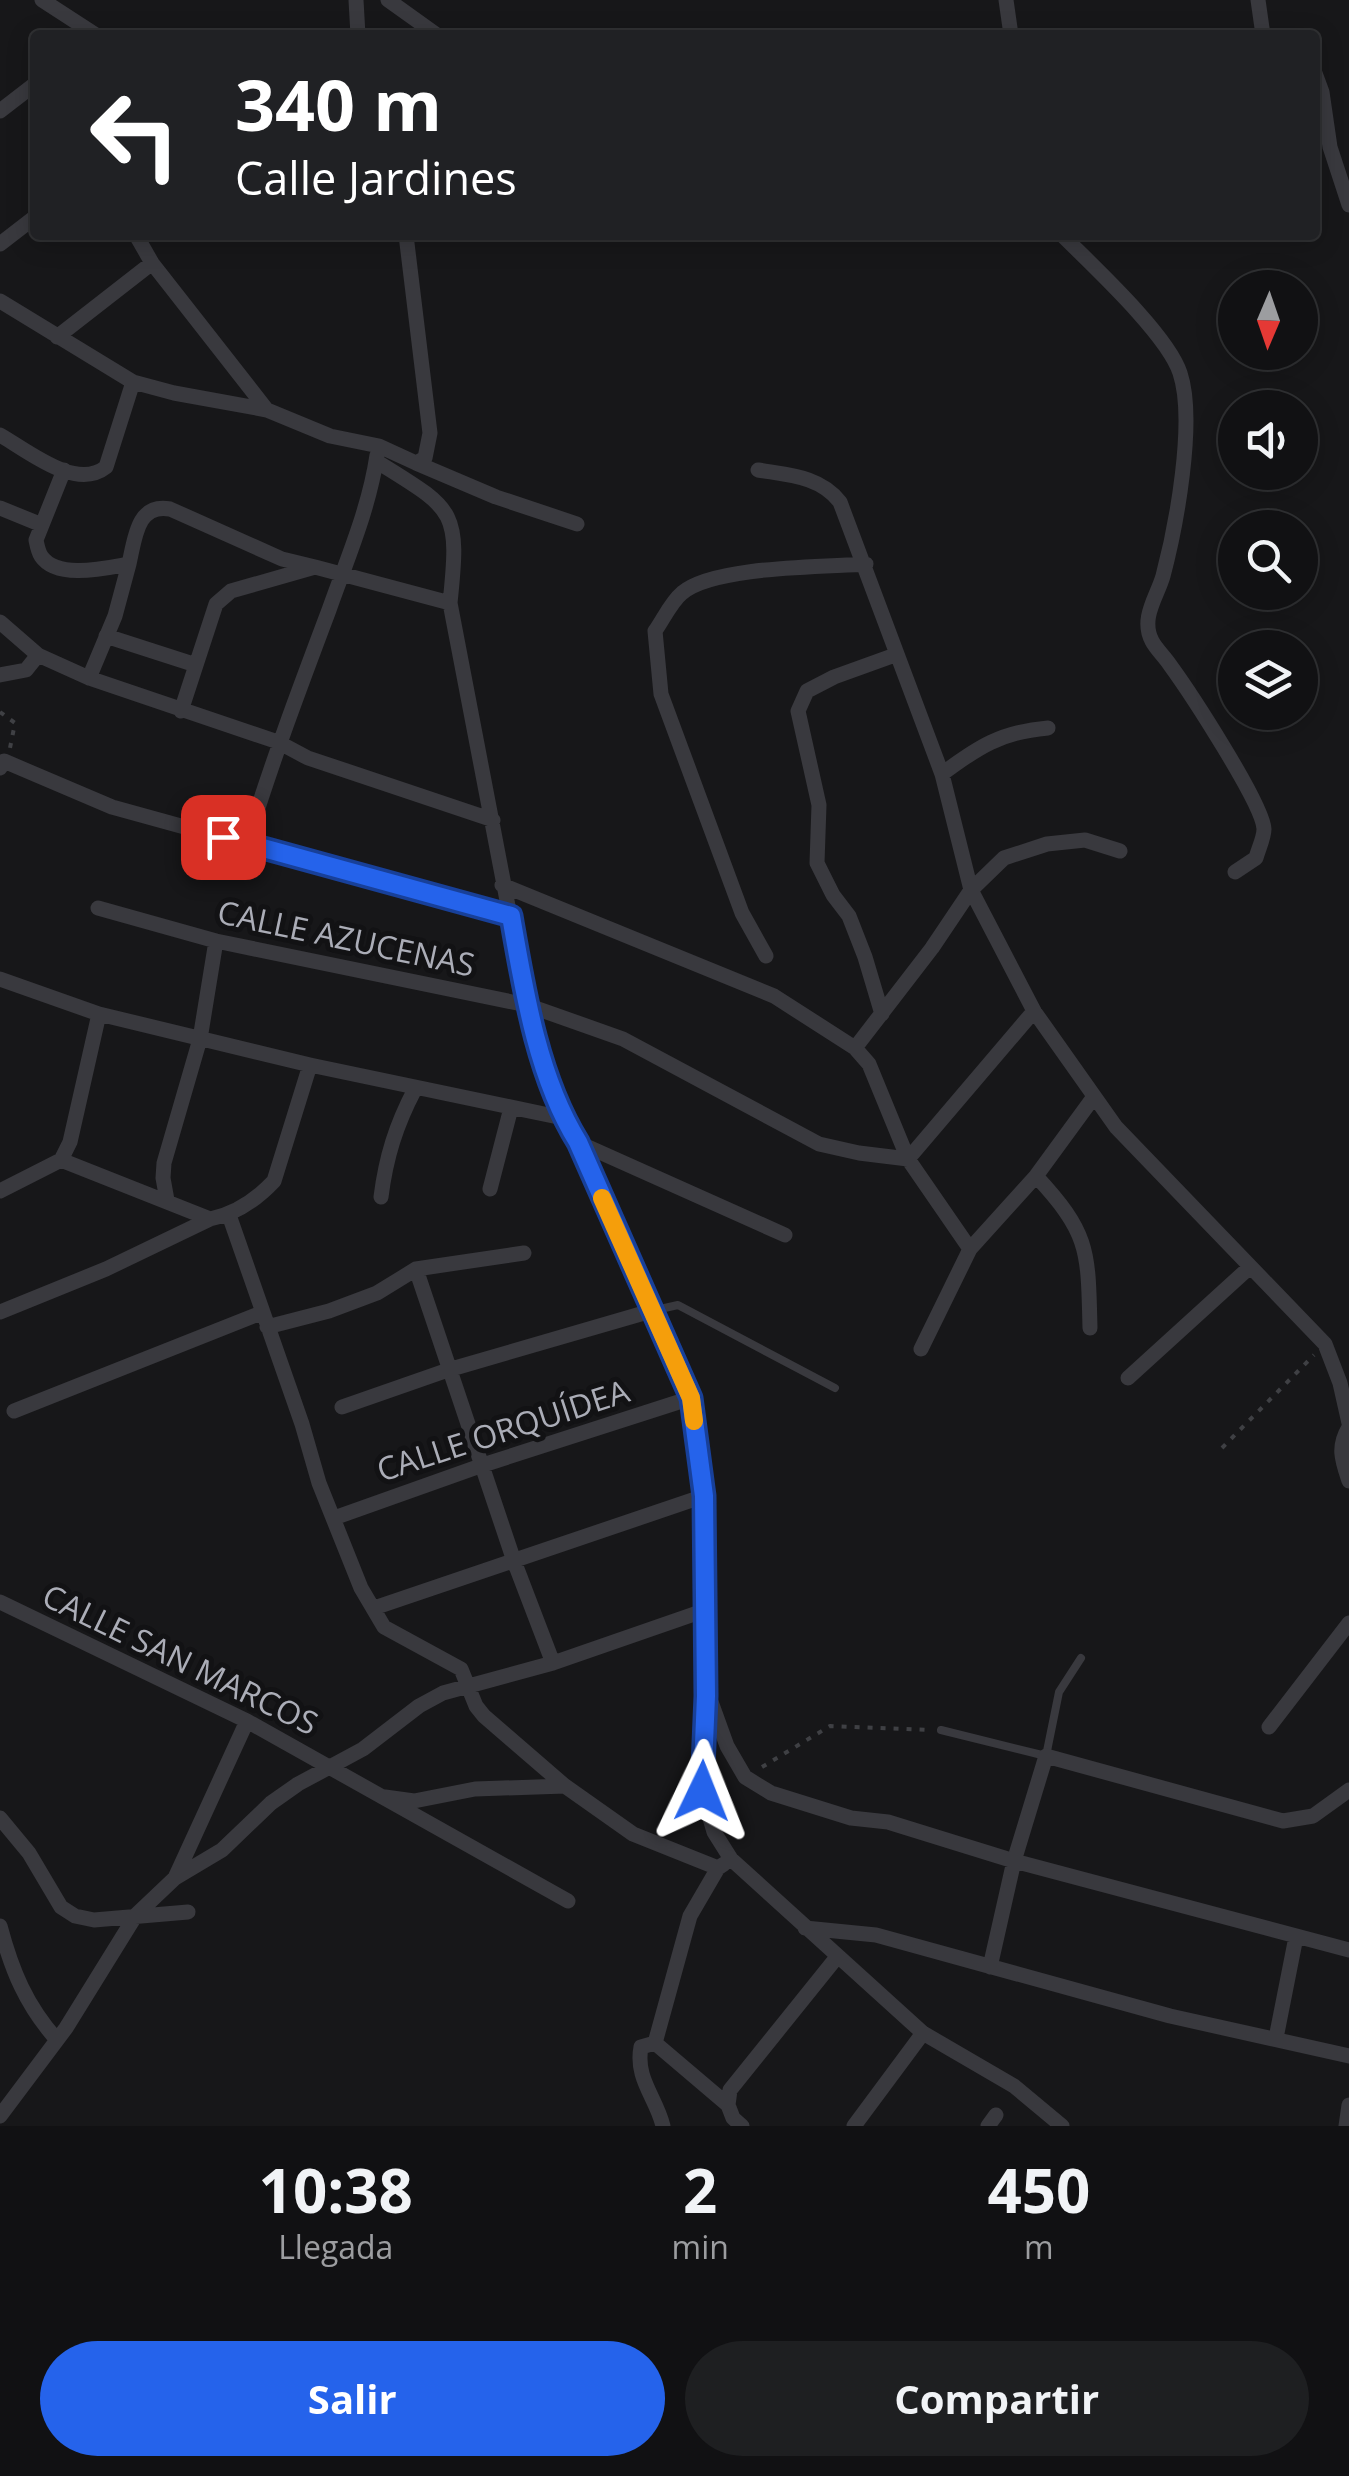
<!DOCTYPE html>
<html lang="es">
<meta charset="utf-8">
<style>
:root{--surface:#111113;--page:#1e1f21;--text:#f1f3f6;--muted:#9c9da0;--line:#303133;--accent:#2563eb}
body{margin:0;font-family:"Open Sans",sans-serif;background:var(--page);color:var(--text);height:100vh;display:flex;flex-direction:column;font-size:38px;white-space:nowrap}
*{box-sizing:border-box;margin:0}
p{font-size:32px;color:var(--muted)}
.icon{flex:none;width:55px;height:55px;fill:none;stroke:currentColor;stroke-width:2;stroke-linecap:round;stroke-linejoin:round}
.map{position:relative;height:2126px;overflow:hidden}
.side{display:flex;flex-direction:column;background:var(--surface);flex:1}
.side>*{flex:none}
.top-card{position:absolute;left:30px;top:30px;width:1290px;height:210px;border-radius:10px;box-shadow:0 5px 25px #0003,0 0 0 2px var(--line);background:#202124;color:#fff;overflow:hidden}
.needle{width:65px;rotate:182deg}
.controls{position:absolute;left:1218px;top:270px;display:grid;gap:20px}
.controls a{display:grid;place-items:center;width:100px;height:100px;border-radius:50%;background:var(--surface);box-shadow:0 5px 25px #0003,0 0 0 2px var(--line);font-size:50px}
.pin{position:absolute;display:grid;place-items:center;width:85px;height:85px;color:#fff;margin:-42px;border-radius:20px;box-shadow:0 5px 15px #0006}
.me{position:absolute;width:110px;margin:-55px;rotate:2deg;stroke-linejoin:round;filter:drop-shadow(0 0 8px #0008)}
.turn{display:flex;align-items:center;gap:35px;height:210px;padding:0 40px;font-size:45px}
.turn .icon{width:130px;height:130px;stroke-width:2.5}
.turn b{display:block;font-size:70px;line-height:85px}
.eta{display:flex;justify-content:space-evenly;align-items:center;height:170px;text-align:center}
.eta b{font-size:60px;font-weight:700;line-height:70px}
.action{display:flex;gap:20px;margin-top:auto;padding:20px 40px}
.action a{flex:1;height:115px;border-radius:60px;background:var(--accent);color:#fff;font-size:40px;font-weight:700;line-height:115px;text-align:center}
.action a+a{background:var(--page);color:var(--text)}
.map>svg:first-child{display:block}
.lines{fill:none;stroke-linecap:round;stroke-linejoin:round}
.path{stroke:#3f4044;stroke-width:4;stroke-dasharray:5 8;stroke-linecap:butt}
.service{stroke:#39393e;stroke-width:8}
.minor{stroke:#39393e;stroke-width:15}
.route-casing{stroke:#184099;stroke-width:25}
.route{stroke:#2563eb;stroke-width:18}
.slow{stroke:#f59e0b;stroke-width:18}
.labels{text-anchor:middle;stroke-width:10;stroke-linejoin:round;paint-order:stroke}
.street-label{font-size:32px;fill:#abadb7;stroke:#121214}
</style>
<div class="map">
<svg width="1349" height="2126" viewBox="0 0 1349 2126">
<rect width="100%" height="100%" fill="#171719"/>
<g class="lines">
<path class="path" d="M0,712L15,723L10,748
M1222,1448L1314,1355
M762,1767L830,1726L931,1730"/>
<path class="service" d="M651,1311L678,1305L835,1388
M941,1730L1046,1756L1059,1692L1081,1658"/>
<path class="minor" d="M42,0L96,35
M356,0L358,35
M388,0L437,35
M1006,0L1011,35
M1258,0L1263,35
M1315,73L1322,92L1330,147L1349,205
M0,111L35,84
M136,235L152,263L267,410
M1062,235C1092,265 1168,335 1180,373C1196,421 1176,527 1163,576C1157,597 1140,618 1152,641C1156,649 1165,657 1170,665C1189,691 1263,804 1264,829C1264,838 1258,850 1256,858L1235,872
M0,244L35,217
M0,301L133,382L174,393L267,410L330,436L379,446L416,463L425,458L430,433L406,235
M57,337L152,263
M0,435C28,451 76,491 106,467L133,382
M376,461C455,510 460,509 450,603L527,1005L563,1118L577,1142L691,1398L704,1496L706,1696L702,1791L714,1832L731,1859L923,2033L1014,2086L1062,2126
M416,463L496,497L577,524
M64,470L36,540C37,545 38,551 41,556C57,580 106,568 129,564C135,538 137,503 170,509L282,559L315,567
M758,470C788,475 820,476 840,502L942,774L971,890L1034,1011L1116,1127L1325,1344L1340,1383L1349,1423
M0,508L42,525
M0,622L38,655L89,678L278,742L308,758L493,820
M106,636L196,665
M0,675L26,670L38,655
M89,678L115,616L129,564
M181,711L216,604L231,591L315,567L450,603
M0,768L4,761L112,807L511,917
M942,774C978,747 1001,732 1048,728
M247,843C271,764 300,687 329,610C347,559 369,509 377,455
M502,885L774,996L855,1048L869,1064L908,1159L970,1249
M98,908L216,941L527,1005L623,1039L819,1144L859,1153L908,1159L1034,1011
M766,956L742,913L661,694L655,631C663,620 671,602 682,593C713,566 824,567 866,564
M0,979L99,1014L310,1065L563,1118
M882,1014L865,957L849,916L833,895L817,863L819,805L798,711L807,691L834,677L895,655
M855,1048L932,948L971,890L1004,858L1047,844L1085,840L1120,851
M577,1142L785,1235
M61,1160L210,1219
M1036,1176C1090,1234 1088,1251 1090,1328
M490,1189L511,1108
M0,1191L61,1160L70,1142L99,1014
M381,1197C386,1157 396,1125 415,1089
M167,1200L163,1178L164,1163L200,1039L216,941
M229,1215L302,1424L319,1483L361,1588L384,1627L461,1669L476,1706L484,1716L565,1786
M416,1269L514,1561L553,1663
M0,1312L106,1269L210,1219C236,1214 256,1200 274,1181L310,1065
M267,1327L329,1311L377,1293L416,1269L524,1253
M921,1349L970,1249L1036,1176L1093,1098
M1128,1378L1250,1267
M342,1407L448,1370L651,1311
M14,1411L261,1313
M1349,1427C1337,1447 1342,1460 1349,1481
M334,1518L483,1465L691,1398
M0,1602L247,1721L568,1901
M374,1608L704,1496
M710,1699L727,1746L745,1777L771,1793L851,1818L888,1822L1014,1861L1349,1950
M1269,1727L1349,1623
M385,1797L414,1801L475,1789L565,1786L633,1834L718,1868
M0,1818L29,1853L61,1907L75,1916L94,1920L188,1912
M175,1878L247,1721
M0,1926C12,1971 26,2005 57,2040
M805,1928L876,1935L1170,2016L1349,2056
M990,1967L1014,1861L1046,1756L1283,1821L1313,1816L1349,1790
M1276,2038L1296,1937
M655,2043L690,1916L718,1868L724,1864
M728,2105L730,2090L837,1957
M0,2116L66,2028L136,1915L175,1878L222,1850L271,1803L298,1784L363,1749L419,1706L443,1693L553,1663L703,1611
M663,2126C656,2097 635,2079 641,2047L655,2043L728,2105L733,2118L742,2126
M854,2126L923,2033
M988,2126L996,2115
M1346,2126L1349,2105"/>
</g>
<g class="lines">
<defs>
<path id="route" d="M223,837L511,916C524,991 538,1078 578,1142L691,1398L704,1496L706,1696L702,1791"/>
</defs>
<use href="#route" class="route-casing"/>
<use href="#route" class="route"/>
<path class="slow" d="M602,1198L691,1398L694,1421"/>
</g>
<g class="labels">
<g class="street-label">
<text transform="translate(346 939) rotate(12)" y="11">CALLE AZUCENAS</text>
<text transform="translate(503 1431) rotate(-18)" y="11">CALLE ORQUÍDEA</text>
<text transform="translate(180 1660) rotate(26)" y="11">CALLE SAN MARCOS</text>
</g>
</g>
</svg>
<div class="controls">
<a><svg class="needle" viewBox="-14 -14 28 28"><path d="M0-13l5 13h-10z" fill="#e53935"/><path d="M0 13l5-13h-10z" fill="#9c9da0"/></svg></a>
<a><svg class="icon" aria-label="sound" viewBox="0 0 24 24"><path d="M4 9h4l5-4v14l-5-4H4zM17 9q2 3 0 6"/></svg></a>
<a><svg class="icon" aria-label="search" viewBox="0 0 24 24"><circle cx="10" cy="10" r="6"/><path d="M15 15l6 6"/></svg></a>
<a><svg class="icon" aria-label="layers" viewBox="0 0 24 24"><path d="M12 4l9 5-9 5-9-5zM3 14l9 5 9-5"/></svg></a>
</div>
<div class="pin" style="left:223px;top:837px;background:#d93025"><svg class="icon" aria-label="arrive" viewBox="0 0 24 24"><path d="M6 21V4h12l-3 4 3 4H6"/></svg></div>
<svg class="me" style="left:702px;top:1791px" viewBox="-20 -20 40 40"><path d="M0-17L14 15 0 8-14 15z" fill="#2563eb" stroke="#fff" stroke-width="4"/></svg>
<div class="top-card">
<div class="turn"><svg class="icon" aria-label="left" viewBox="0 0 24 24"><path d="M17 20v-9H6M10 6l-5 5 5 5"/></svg><div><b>340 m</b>Calle Jardines</div></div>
</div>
</div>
<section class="side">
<div class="eta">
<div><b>10:38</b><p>Llegada</p></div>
<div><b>2</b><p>min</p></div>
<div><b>450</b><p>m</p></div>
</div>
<div class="action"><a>Salir</a><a>Compartir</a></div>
</section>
